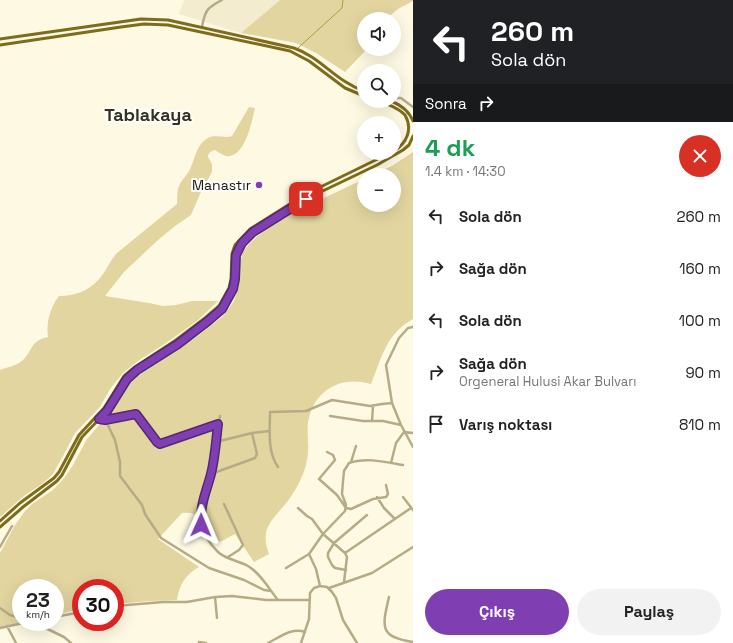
<!DOCTYPE html>
<html lang="tr">
<meta charset="utf-8">
<style>
:root{--surface:#fff;--page:#f2f2f2;--text:#222;--muted:#767676;--accent:#7f3fb3}
body{margin:0;font-family:"Space Grotesk",sans-serif;background:var(--page);color:var(--text);height:100vh;display:flex;flex-direction:column;font-size:15px;white-space:nowrap}
*{box-sizing:border-box;margin:0}
p{font-size:13px;color:var(--muted)}
.icon{flex:none;width:22px;height:22px;fill:none;stroke:currentColor;stroke-width:2;stroke-linecap:round;stroke-linejoin:round}
.map{position:relative;flex:1;overflow:hidden}
.panel{display:flex;flex-direction:column;background:var(--surface);width:320px}
.panel>*{flex:none}
.banner{background:#202124;color:#fff;overflow:hidden}
.fabs{position:absolute;left:357px;top:12px;display:grid;gap:8px}
.fabs a{display:grid;place-items:center;width:44px;height:44px;border-radius:50%;background:var(--surface);box-shadow:0 4px 16px #0002;font-size:20px}
.speed{position:absolute;left:12px;top:579px;display:flex;gap:8px;font-size:20px;font-weight:700;text-align:center}
.speed>*{display:grid;place-content:center;width:52px;height:52px;border-radius:50%;background:var(--surface);box-shadow:0 4px 16px #0002;line-height:1}
.speed small{font-size:10px;font-weight:400}
.speed .limit{border:6px solid #d22;background:#fff;color:#111}
.pin{position:absolute;display:grid;place-items:center;width:34px;height:34px;color:#fff;margin:-17px;border-radius:8px;box-shadow:0 2px 6px #0006}
.me{position:absolute;width:44px;margin:-22px;rotate:1deg;stroke-linejoin:round;filter:drop-shadow(0 0 3px #0008)}
.turn{display:flex;align-items:center;gap:14px;height:84px;padding:0 12px;font-size:18px}
.turn .icon{width:52px;height:52px;stroke-width:2.5}
.turn b{display:block;font-size:28px;line-height:34px}
.then{display:flex;align-items:center;height:38px;padding:0 12px;background:#0003;gap:8px;font-size:15px}
.round{display:grid;place-items:center;flex:none;width:42px;height:42px;border-radius:21px;background:var(--page)}
.headline{display:flex;align-items:center;justify-content:space-between;height:68px;padding:0 12px}
h1{font-size:24px;font-weight:800;line-height:30px;color:#1e9e55}
.button{display:flex;gap:8px;margin-top:auto;padding:8px 12px}
.button a{flex:1;height:46px;border-radius:24px;background:var(--accent);color:#fff;font-size:16px;font-weight:800;line-height:46px;text-align:center}
.button a+a{background:var(--page);color:var(--text)}
ul{padding:0;list-style:none}
li{display:flex;align-items:center;gap:12px;height:52px;padding:0 12px}
li div{flex:1}
li b{display:block;font-size:15px}
li em{font-style:normal}
main{display:flex;flex:1;min-height:0}
.map>svg:first-child{display:block}
.built{fill:#f3ecce}
.green{fill:#e2d5a0}
.lines{fill:none;stroke-linecap:round;stroke-linejoin:round}
.stream{stroke:#af9a3b;stroke-width:1}
.minor{stroke:#b5ac87;stroke-width:2.5}
.major{stroke:#7d6c1b;stroke-width:3}
.route-casing{stroke:#532974;stroke-width:10}
.route{stroke:#7f3fb3;stroke-width:7}
.poi-dot{fill:#7f3fb3;stroke:#fff;stroke-width:1.5}
.labels{text-anchor:middle;stroke-width:4;stroke-linejoin:round;paint-order:stroke}
.poi-label{font-size:14px;fill:#19170f;stroke:#fff;text-anchor:end}
.district-label{font-size:18px;font-weight:bold;fill:#35311f;stroke:#fff}
</style>
<main>
<div class="map">
<svg width="413" height="643" viewBox="0 0 413 643">
<rect width="100%" height="100%" fill="#fef9e2"/>
<path class="built" d="M184,0H280L241,33L179,14Z"/>
<path class="green" d="M280,0H413V1L398,9L386,19H364V49H367L345,72L316,53L296,43L241,33Z
M249,107L255,108C252,121 245,159 226,156C223,155 218,152 215,150C211,151 208,153 208,157L212,164V172L200,194L191,215L175,226L158,240L124,272L105,296L149,303L163,306L176,305L192,301H218L197,321L166,343L138,361L123,373L110,389L100,407L75,433L63,456L53,474L42,484L25,495L0,517V370C8,367 16,366 23,360C33,350 31,340 48,337C46,322 50,308 59,296C77,296 93,289 103,274C108,267 111,259 117,253L177,204C177,199 177,194 178,189C180,182 184,178 188,173C195,162 195,145 208,138C216,134 224,139 232,136Z
M413,152V319C386,334 382,357 371,384C340,375 313,391 308,423C307,429 308,435 308,441C309,452 307,464 303,474C298,486 291,498 282,508C268,524 261,532 269,554L254,562L235,534L220,542C198,537 210,510 182,513L158,539L199,567C186,574 179,585 177,600L150,601L115,604V588H81V609L55,615V588H21V622H27L0,628V553L15,525L25,511L32,504L53,490L65,477L73,465L87,439L107,416L117,398L133,379L196,337L222,317L227,311L234,301L237,292L240,277V263L243,252L250,243L268,227L286,216L364,179V205H394V175H372L392,166Z"/>
<g class="lines">
<path class="stream" d="M298,48L342,8L343,0"/>
<path class="minor" d="M202,27C205,10 207,8 222,0
M394,98H401L413,107
M392,403L401,425
M220,416C217,435 215,454 211,473C204,505 189,523 218,552C225,559 239,561 248,566C261,574 269,589 278,600
M330,416L363,421H383L401,425L413,447
M99,419H105L135,414L157,442L160,444L218,424
M105,419L115,440L120,462V476L142,505L145,514L161,538L209,568L244,580L264,590L271,591
M372,421L373,406
M216,442L252,433L269,431
M327,452L333,455L335,460L319,479L337,495L346,508L351,509L373,499L386,497L388,494L386,485
M351,462L356,446
M391,463L396,443L404,432L413,433
M278,467C267,452 270,429 270,412L306,411L332,400L370,406L382,404L392,403L386,365L399,338L408,328L413,327
M211,474L255,458L257,454L252,433
M377,497L384,508L395,519
M403,497L413,510
M224,504L243,545L239,550L228,557
M298,508L307,516L312,519L323,534L345,553L347,557L344,582
M0,547L12,526
M345,553L411,508
M309,554L316,569L320,586
M286,568L309,554L323,534L345,511L346,505L342,494L343,481L344,471L349,463C365,457 386,462 403,465
M346,570L335,568L332,565L328,557V553L334,543L367,515
M329,588L372,573L413,547
M215,597L217,618
M389,597C382,627 379,637 413,642
M115,606L163,602H187L215,597L232,596L266,600H309
M0,608L10,615L21,618
M55,617L81,612
M33,622L64,637L71,643
M7,626L16,643
M0,628L28,622
M199,642L206,643
M268,643C280,637 292,627 305,632
M301,643L309,619L310,593L314,588L320,586L327,587L332,592L336,598L343,620L357,643"/>
<path class="major" d="M0,39L141,19L168,20L294,48C320,57 337,82 364,91
M0,45L121,27L144,24L168,25L290,51L309,61L345,88L364,96
M380,101C389,105 399,108 405,115C413,129 407,143 394,151
M391,101C401,105 409,111 413,121
M0,521L20,503L54,478L59,472L79,435L104,408L124,376L135,367L176,340L205,318L219,306L229,288L231,279L232,254L235,245L250,229L304,195L390,153
M0,527L23,507L57,481L62,475L82,437L107,411L127,379L137,370L178,344L208,321L222,309L233,289L235,279L236,255L239,247L253,232L306,199L377,165L403,150L409,145L413,136"/>
</g>
<g class="lines">
<defs>
<path id="route" d="M201,525C200,504 206,493 211,474C215,458 216,441 218,424L160,444L157,442L136,414L105,420L99,419L107,411L127,379L137,370L178,344L208,321L222,309L233,289L235,279L236,255L242,243L253,232L306,199"/>
</defs>
<use href="#route" class="route-casing"/>
<use href="#route" class="route"/>
</g>
<circle class="poi-dot" cx="259" cy="185" r="4"/>
<g class="labels">
<g class="poi-label">
<text x="251" y="190">Manastır</text>
</g>
<g class="district-label">
<text x="148" y="121">Tablakaya</text>
</g>
</g>
</svg>
<div class="fabs">
<a><svg class="icon" aria-label="sound" viewBox="0 0 24 24"><path d="M4 9h4l5-4v14l-5-4H4zM17 9q2 3 0 6"/></svg></a>
<a><svg class="icon" aria-label="search" viewBox="0 0 24 24"><circle cx="10" cy="10" r="6"/><path d="M15 15l6 6"/></svg></a>
<a>+</a>
<a>−</a>
</div>
<div class="speed"><div>23<small>km/h</small></div><div class="limit">30</div></div>
<div class="pin" style="left:306px;top:199px;background:#d93025"><svg class="icon" aria-label="arrive" viewBox="0 0 24 24"><path d="M6 21V4h12l-3 4 3 4H6"/></svg></div>
<svg class="me" style="left:201px;top:525px" viewBox="-20 -20 40 40"><path d="M0-17L14 15 0 8-14 15z" fill="#7f3fb3" stroke="#fff" stroke-width="4"/></svg>
</div>
<section class="panel">
<div class="banner">
<div class="turn"><svg class="icon" aria-label="left" viewBox="0 0 24 24"><path d="M17 20v-9H6M10 6l-5 5 5 5"/></svg><div><b>260 m</b>Sola dön</div></div>
<div class="then">Sonra<svg class="icon" aria-label="right" viewBox="0 0 24 24"><path d="M7 20v-9h11M14 6l5 5-5 5"/></svg></div>
</div>
<div class="headline"><div><h1>4 dk</h1><p>1.4 km · 14:30</p></div><a class="round" style="background:#d93025;color:#fff"><svg class="icon" aria-label="close" viewBox="0 0 24 24"><path d="M6 6l12 12M18 6L6 18"/></svg></a></div>
<ul>
<li><svg class="icon" aria-label="left" viewBox="0 0 24 24"><path d="M17 20v-9H6M10 6l-5 5 5 5"/></svg><div><b>Sola dön</b></div><em>260 m</em></li>
<li><svg class="icon" aria-label="right" viewBox="0 0 24 24"><path d="M7 20v-9h11M14 6l5 5-5 5"/></svg><div><b>Sağa dön</b></div><em>160 m</em></li>
<li><svg class="icon" aria-label="left" viewBox="0 0 24 24"><path d="M17 20v-9H6M10 6l-5 5 5 5"/></svg><div><b>Sola dön</b></div><em>100 m</em></li>
<li><svg class="icon" aria-label="right" viewBox="0 0 24 24"><path d="M7 20v-9h11M14 6l5 5-5 5"/></svg><div><b>Sağa dön</b><p>Orgeneral Hulusi Akar Bulvarı</p></div><em>90 m</em></li>
<li><svg class="icon" aria-label="arrive" viewBox="0 0 24 24"><path d="M6 21V4h12l-3 4 3 4H6"/></svg><div><b>Varış noktası</b></div><em>810 m</em></li>
</ul>
<div class="button"><a>Çıkış</a><a>Paylaş</a></div>
</section>
</main>
